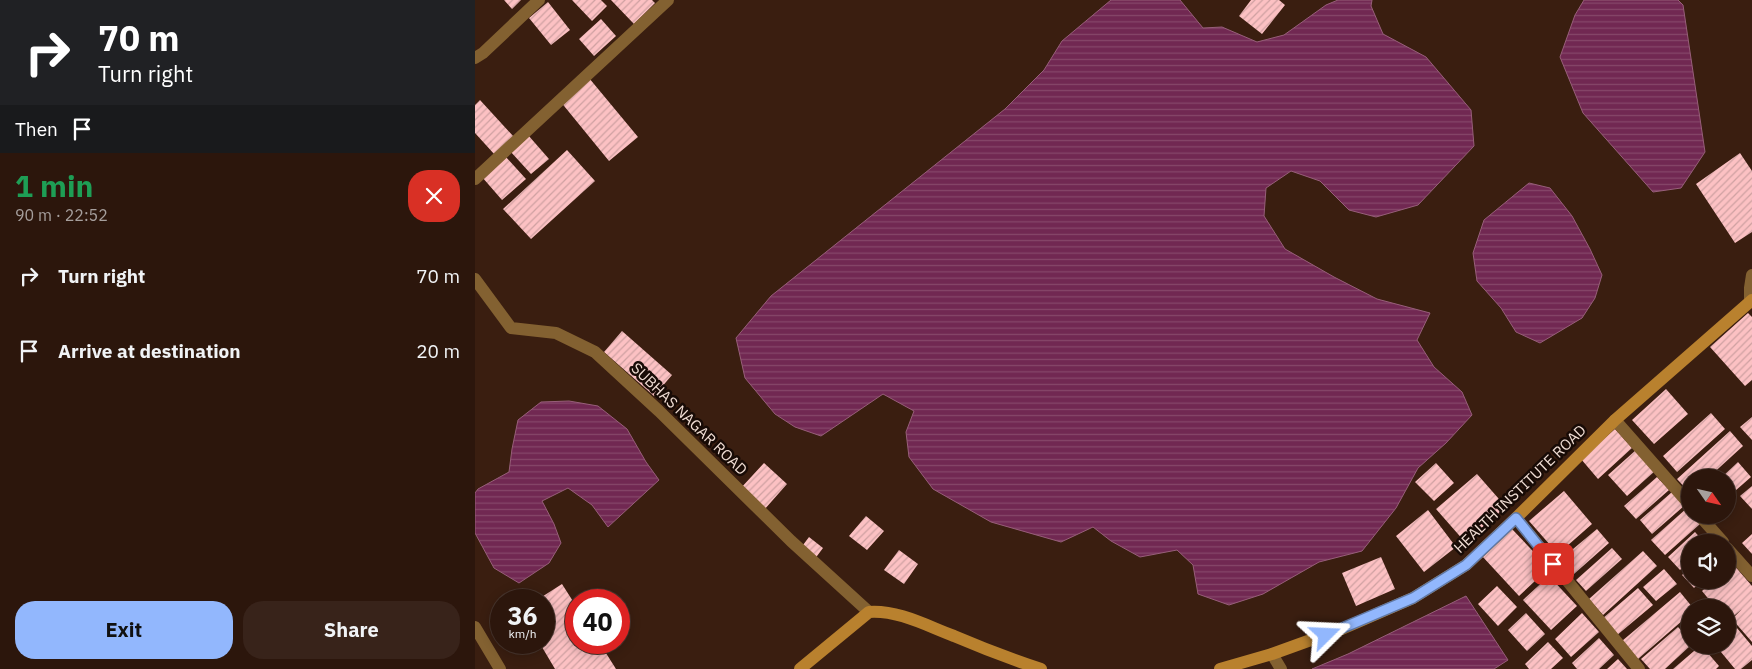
<!DOCTYPE html>
<meta charset="utf-8">
<style>
:root{--surface:#2c160c;--page:#38231a;--text:#f1f3f6;--muted:#a69f9d;--line:#48352d;--accent:#92b7fd}
body{margin:0;font-family:"IBM Plex Sans",sans-serif;background:var(--page);color:var(--text);height:100vh;display:flex;flex-direction:column;font-size:19px;white-space:nowrap}
*{box-sizing:border-box;margin:0}
p{font-size:16px;color:var(--muted)}
.icon{flex:none;width:28px;height:28px;fill:none;stroke:currentColor;stroke-width:2;stroke-linecap:round;stroke-linejoin:round}
.map{position:relative;flex:1;overflow:hidden}
.drawer{display:flex;flex-direction:column;background:var(--surface);width:475px}
.drawer>*{flex:none}
.guide{background:#202124;color:#fff;overflow:hidden}
.needle{width:32px;rotate:124deg}
.tools{position:absolute;left:1206px;top:469px;display:grid;gap:10px}
.tools a{display:grid;place-items:center;width:55px;height:55px;border-radius:50%;background:var(--surface);box-shadow:0 2px 12px #0003,0 0 0 1px var(--line);font-size:25px}
.speed{position:absolute;left:15px;top:589px;display:flex;gap:10px;font-size:25px;font-weight:700;text-align:center}
.speed>*{display:grid;place-content:center;width:65px;height:65px;border-radius:50%;background:var(--surface);box-shadow:0 2px 12px #0003,0 0 0 1px var(--line);line-height:1}
.speed small{font-size:12px;font-weight:400}
.speed .limit{border:8px solid #d22;background:#fff;color:#111}
.pin{position:absolute;display:grid;place-items:center;width:42px;height:42px;color:#fff;margin:-21px;border-radius:10px;box-shadow:0 2px 8px #0006}
.me{position:absolute;width:55px;margin:-28px;rotate:69deg;stroke-linejoin:round;filter:drop-shadow(0 0 4px #0008)}
.turn{display:flex;align-items:center;gap:18px;height:105px;padding:0 15px;font-size:22px}
.turn .icon{width:65px;height:65px;stroke-width:2.5}
.turn b{display:block;font-size:35px;line-height:42px}
.then{display:flex;align-items:center;height:48px;padding:0 15px;background:#0003;gap:10px;font-size:19px}
.round{display:grid;place-items:center;flex:none;width:52px;height:52px;border-radius:20px;background:var(--page)}
.overview{display:flex;align-items:center;justify-content:space-between;height:85px;padding:0 15px}
h1{font-size:30px;font-weight:800;line-height:38px;color:#1e9e55}
.cta{display:flex;gap:10px;margin-top:auto;padding:10px 15px}
.cta a{flex:1;height:58px;border-radius:20px;background:var(--accent);color:#111;font-size:20px;font-weight:800;line-height:58px;text-align:center}
.cta a+a{background:var(--page);color:var(--text)}
ul{padding:0;list-style:none}
li{display:flex;align-items:center;gap:15px;height:75px;padding:0 15px}
li div{flex:1}
li b{display:block;font-size:19px}
li em{font-style:normal}
main{display:flex;flex:1;min-height:0}
.map>svg:first-child{display:block}
.water{fill:url(#water-rules);stroke:#975e79}
.building{fill:url(#building-hatch)}
.lines{fill:none;stroke-linecap:round;stroke-linejoin:round}
.street{stroke:#836131;stroke-width:12}
.secondary{stroke:#b9812e;stroke-width:12}
.route-casing{stroke:#5f77a4;stroke-width:12}
.route{stroke:#92b7fd;stroke-width:9}
.labels{text-anchor:middle;stroke-width:5;stroke-linejoin:round;paint-order:stroke}
.street-label{font-size:15px;fill:#f0ddd4;stroke:#180b06}
</style>
<main>
<section class="drawer">
<div class="guide">
<div class="turn"><svg class="icon" aria-label="right" viewBox="0 0 24 24"><path d="M7 20v-9h11M14 6l5 5-5 5"/></svg><div><b>70 m</b>Turn right</div></div>
<div class="then">Then<svg class="icon" aria-label="arrive" viewBox="0 0 24 24"><path d="M6 21V4h12l-3 4 3 4H6"/></svg></div>
</div>
<div class="overview"><div><h1>1 min</h1><p>90 m · 22:52</p></div><a class="round" style="background:#d93025;color:#fff"><svg class="icon" aria-label="close" viewBox="0 0 24 24"><path d="M6 6l12 12M18 6L6 18"/></svg></a></div>
<ul>
<li><svg class="icon" aria-label="right" viewBox="0 0 24 24"><path d="M7 20v-9h11M14 6l5 5-5 5"/></svg><div><b>Turn right</b></div><em>70 m</em></li>
<li><svg class="icon" aria-label="arrive" viewBox="0 0 24 24"><path d="M6 21V4h12l-3 4 3 4H6"/></svg><div><b>Arrive at destination</b></div><em>20 m</em></li>
</ul>
<div class="cta"><a>Exit</a><a>Share</a></div>
</section>
<div class="map">
<svg width="1277" height="669" viewBox="0 0 1277 669">
<defs>
<pattern id="water-rules" width="6" height="5" patternUnits="userSpaceOnUse" patternTransform="scale(1.25)"><rect width="6" height="5" fill="#712852"/><path d="M0 2.5h6" fill="none" stroke="#86476a"/></pattern>
<pattern id="building-hatch" width="6" height="6" patternUnits="userSpaceOnUse" patternTransform="scale(1.25)"><rect width="6" height="6" fill="#fcc1c3"/><path d="M-1 1l2-2M0 6l6-6M5 7l2-2" fill="none" stroke="#cfa1a2"/></pattern>
</defs>
<rect width="100%" height="100%" fill="#3a1e10"/>
<path class="water" d="M636,0H705L728,28L747,27L782,42L809,35L851,5L863,0H897L896,6L908,34L951,57L996,110L999,146L943,205L901,217L874,210L845,181L816,171L791,188L789,216L810,249L859,277L902,299L955,313L942,340L959,367L987,392L997,415L971,443L943,468L921,508L887,551L844,562L788,594L754,605L723,594L718,565L702,550L665,557L636,541L618,527L586,542L516,522L458,489L434,457L431,432L439,411L408,394L346,436L320,427L300,414L270,378L261,338L296,296L530,109L569,70L587,41Z
M1109,0H1203L1208,5L1230,152L1206,188L1178,192L1108,113L1085,57L1100,15Z
M1054,183L1075,188L1097,216L1115,249L1127,275L1120,298L1107,318L1065,343L1041,332L1026,308L1002,281L998,253L1009,220Z
M94,401L123,406L152,429L171,462L184,480L133,527L117,505L93,488L67,501L79,524L86,543L74,563L44,583L19,568L0,533V493L3,489L34,472L37,449L43,420L66,402Z
M991,596L1033,660L1019,669H837L873,654Z"/>
<path class="building" d="M29,0H46L37,9Z
M97,0H126L132,6L117,21Z
M136,0H177L180,3L159,24Z
M776,0H804L810,5L787,34L764,16Z
M73,2L95,30L76,45L54,18Z
M126,19L141,36L119,56L104,39Z
M114,78L163,137L134,161L85,101Z
M5,100L39,137L20,155L0,133V105Z
M53,135L74,159L56,174L35,151Z
M92,150L120,181L56,239L28,209Z
M1265,153L1277,171V232L1260,243L1221,184Z
M30,156L51,179L27,200L7,177Z
M1273,313L1277,317V380L1270,386L1235,347Z
M147,331L197,375L179,396L129,352Z
M1191,389L1213,414L1179,444L1157,420Z
M1236,413L1250,429L1202,472L1188,456Z
M1277,417V440L1265,427Z
M1140,429L1157,448L1123,479L1106,459Z
M1255,431L1268,446L1233,478H1215V493L1202,479Z
M1161,450L1180,471L1152,496L1133,475Z
M1263,462L1276,477L1252,498V478H1246Z
M289,463L312,484L289,510L265,489Z
M961,463L979,483L959,501L940,482Z
M1002,474L1031,507L990,542L961,509Z
M1182,477L1194,490L1161,519L1149,506Z
M1277,486V509L1265,496Z
M1089,491L1117,524L1083,554L1054,521Z
M1197,492L1209,506L1177,534L1165,520Z
M1212,508L1215,512V515H1218L1225,524L1190,555L1176,540Z
M953,510L981,547L949,572L921,536Z
M391,516L409,531L392,550L374,536Z
M1037,529L1074,568L1044,596L1007,556Z
M1122,529L1134,543L1099,574L1086,559Z
M1220,532L1229,542H1215V560L1205,570L1193,557Z
M1277,534V554L1267,543Z
M334,537L348,548L339,560L325,549Z
M1137,548L1147,559L1111,591L1101,580Z
M424,550L443,564L429,584L409,570Z
M1168,551L1182,566L1128,615L1114,599Z
M906,557L920,589L881,606L867,573Z
M1258,564L1277,586V642L1257,619L1267,609L1253,621L1252,608H1241L1227,591L1239,580H1252V568Z
M1215,568V580H1228L1219,588L1207,575Z
M1189,569L1202,584L1181,601L1168,587Z
M1074,576L1102,606L1076,630L1048,600Z
M87,584L101,606V642H124L141,669H80L64,642H69V600H62Z
M1022,586L1042,607L1023,626L1003,604Z
M1163,588L1178,605L1141,636L1127,619Z
M1205,592L1218,608H1215V614L1163,659L1147,641Z
M1051,613L1070,634L1052,651L1033,630Z
M1107,613L1124,632L1096,657L1080,639Z
M1203,627L1215,640V645H1216L1190,669H1175L1166,659Z
M1262,628L1277,646V660L1266,669H1260L1241,646L1252,645V636Z
M1124,638L1139,655L1124,669H1102L1097,663Z
M1073,642L1088,658L1076,669H1054L1050,664Z
M1226,645L1244,666L1241,669H1198Z
M1143,659L1152,669H1132Z"/>
<g class="lines">
<path class="street" d="M0,58L8,53L64,0
M0,179L193,0
M0,279L36,328L81,333L120,352L184,411L316,541L394,612
M1275,300V288L1277,275
M1140,420L1215,505
M1224,515L1248,542
M1041,518L1164,669
M1252,548L1277,576
M0,627L25,669
M797,654L806,669"/>
<path class="secondary" d="M325,669L394,612C424,610 452,626 479,636C507,648 536,659 566,669
M745,669L797,654L869,628L938,598L991,565L1041,518L1140,420L1277,300"/>
</g>
<g class="lines">
<defs>
<path id="route" d="M851,635L938,598L991,565L1041,518L1078,564"/>
</defs>
<use href="#route" class="route-casing"/>
<use href="#route" class="route"/>
</g>
<g class="labels">
<g class="street-label">
<text transform="translate(214 419) rotate(44)" y="5">SUBHAS NAGAR ROAD</text>
<text transform="translate(1045 489) rotate(-44)" y="5">HEALTH INSTITUTE ROAD</text>
</g>
</g>
</svg>
<div class="tools">
<a><svg class="needle" viewBox="-14 -14 28 28"><path d="M0-13l5 13h-10z" fill="#e53935"/><path d="M0 13l5-13h-10z" fill="#a69f9d"/></svg></a>
<a><svg class="icon" aria-label="sound" viewBox="0 0 24 24"><path d="M4 9h4l5-4v14l-5-4H4zM17 9q2 3 0 6"/></svg></a>
<a><svg class="icon" aria-label="layers" viewBox="0 0 24 24"><path d="M12 4l9 5-9 5-9-5zM3 14l9 5 9-5"/></svg></a>
</div>
<div class="speed"><div>36<small>km/h</small></div><div class="limit">40</div></div>
<div class="pin" style="left:1078px;top:564px;background:#d93025"><svg class="icon" aria-label="arrive" viewBox="0 0 24 24"><path d="M6 21V4h12l-3 4 3 4H6"/></svg></div>
<svg class="me" style="left:851px;top:635px" viewBox="-20 -20 40 40"><path d="M0-17L14 15 0 8-14 15z" fill="#92b7fd" stroke="#fff" stroke-width="4"/></svg>
</div>
</main>
